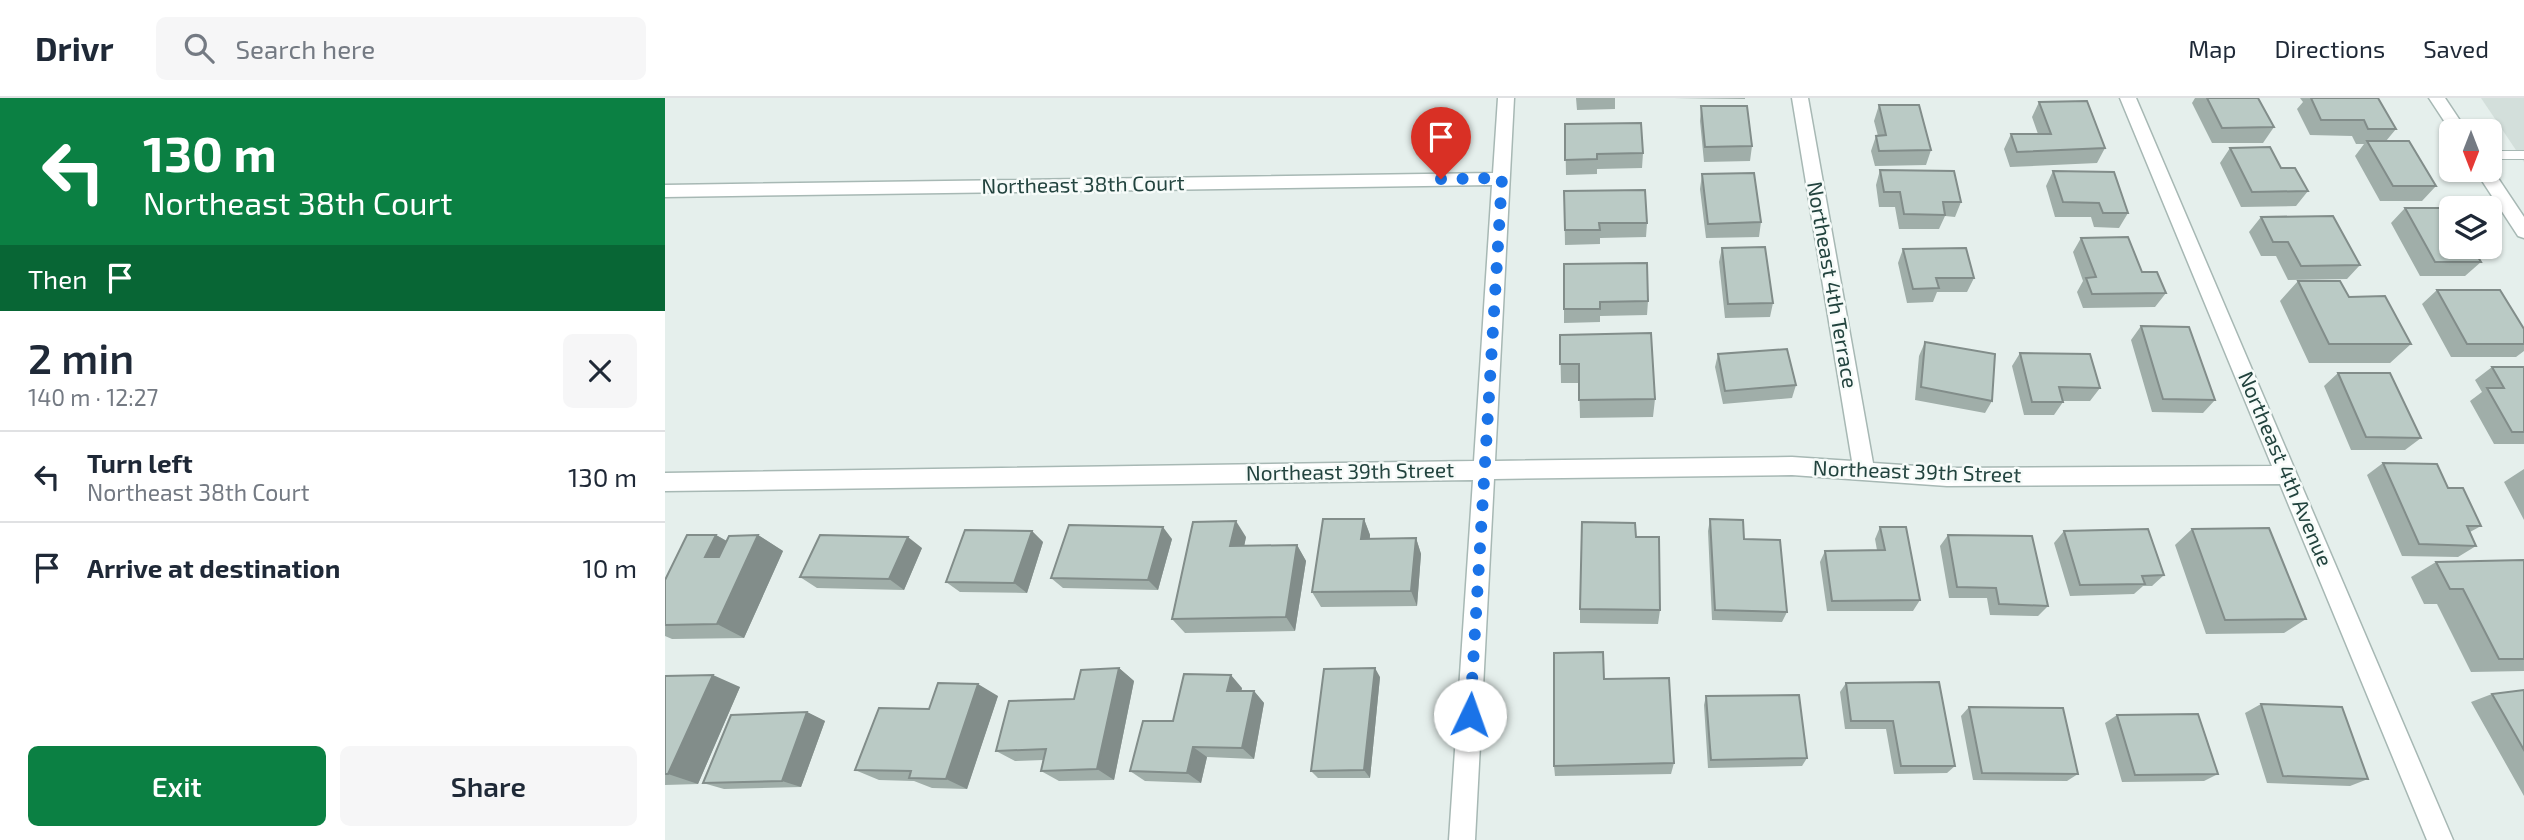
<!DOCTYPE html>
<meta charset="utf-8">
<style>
:root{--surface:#fff;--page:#f6f6f7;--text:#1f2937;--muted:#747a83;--line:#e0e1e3;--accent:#0b8043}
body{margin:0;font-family:"Exo 2",sans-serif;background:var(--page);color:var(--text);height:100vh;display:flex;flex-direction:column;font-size:26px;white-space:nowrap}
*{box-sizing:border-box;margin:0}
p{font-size:23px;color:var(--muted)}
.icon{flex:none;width:38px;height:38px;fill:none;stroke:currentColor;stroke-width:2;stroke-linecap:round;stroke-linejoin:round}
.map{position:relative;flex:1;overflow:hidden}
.side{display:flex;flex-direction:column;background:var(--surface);width:665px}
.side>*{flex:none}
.hud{background:#0b8043;color:#fff;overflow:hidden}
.needle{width:46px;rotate:180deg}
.tools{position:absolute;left:1774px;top:21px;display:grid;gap:14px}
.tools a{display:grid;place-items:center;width:63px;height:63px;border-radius:10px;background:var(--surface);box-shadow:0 2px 5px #0004;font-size:35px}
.pin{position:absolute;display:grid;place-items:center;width:60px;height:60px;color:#fff;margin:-72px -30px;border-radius:50% 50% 50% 0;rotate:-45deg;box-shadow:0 0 7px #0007}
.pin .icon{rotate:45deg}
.me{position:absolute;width:77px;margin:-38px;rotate:3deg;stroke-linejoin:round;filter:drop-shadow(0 0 5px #0008)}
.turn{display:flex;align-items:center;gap:24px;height:147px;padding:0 28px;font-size:32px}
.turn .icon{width:91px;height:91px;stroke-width:2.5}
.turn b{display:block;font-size:49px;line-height:60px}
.then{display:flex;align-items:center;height:66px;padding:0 28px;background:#0003;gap:14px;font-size:26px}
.round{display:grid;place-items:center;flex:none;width:74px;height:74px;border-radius:10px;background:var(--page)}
.headline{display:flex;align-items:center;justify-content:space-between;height:119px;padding:0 28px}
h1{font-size:42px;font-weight:600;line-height:52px}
.action{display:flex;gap:14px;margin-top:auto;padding:14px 28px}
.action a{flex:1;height:80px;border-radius:10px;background:var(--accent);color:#fff;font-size:28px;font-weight:600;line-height:80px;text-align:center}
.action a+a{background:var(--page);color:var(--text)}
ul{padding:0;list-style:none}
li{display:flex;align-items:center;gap:21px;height:91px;padding:0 28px;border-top:2px solid var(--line)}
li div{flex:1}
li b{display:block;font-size:26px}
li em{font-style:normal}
header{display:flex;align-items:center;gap:42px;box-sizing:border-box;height:98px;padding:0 35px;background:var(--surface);border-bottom:2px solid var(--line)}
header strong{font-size:33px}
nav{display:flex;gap:38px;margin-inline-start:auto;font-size:24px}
.search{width:490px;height:63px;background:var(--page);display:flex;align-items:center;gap:18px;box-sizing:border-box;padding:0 24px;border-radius:10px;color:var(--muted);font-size:26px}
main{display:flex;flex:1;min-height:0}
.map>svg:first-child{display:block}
.built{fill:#d3dfdb}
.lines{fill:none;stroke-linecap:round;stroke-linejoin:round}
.service-casing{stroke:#a7b8b4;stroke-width:2}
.minor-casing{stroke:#a7b8b4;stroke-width:3}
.tertiary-casing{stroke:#a7b8b4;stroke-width:3}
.service{fill:#fff;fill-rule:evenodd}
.minor{fill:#fff;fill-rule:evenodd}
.tertiary{fill:#fff;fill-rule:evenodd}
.wall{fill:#a0aea9}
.shaded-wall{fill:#828d8a}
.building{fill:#bacac5;stroke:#828d8a;stroke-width:2}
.route{stroke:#1a73e8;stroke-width:12;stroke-dasharray:0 21.6}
.labels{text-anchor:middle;stroke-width:5;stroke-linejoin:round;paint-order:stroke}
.street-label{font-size:21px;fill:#22433e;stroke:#f6fbf9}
</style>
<header>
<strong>Drivr</strong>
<div class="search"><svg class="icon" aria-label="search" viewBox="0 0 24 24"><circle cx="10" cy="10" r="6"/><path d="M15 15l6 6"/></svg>Search here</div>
<nav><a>Map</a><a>Directions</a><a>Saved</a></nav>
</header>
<main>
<section class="side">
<div class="hud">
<div class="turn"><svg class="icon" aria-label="left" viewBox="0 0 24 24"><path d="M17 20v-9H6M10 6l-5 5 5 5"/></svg><div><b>130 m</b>Northeast 38th Court</div></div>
<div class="then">Then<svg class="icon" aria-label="arrive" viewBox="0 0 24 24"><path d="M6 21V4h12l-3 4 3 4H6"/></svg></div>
</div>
<div class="headline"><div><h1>2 min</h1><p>140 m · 12:27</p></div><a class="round"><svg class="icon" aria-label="close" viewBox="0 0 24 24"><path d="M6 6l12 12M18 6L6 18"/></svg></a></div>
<ul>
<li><svg class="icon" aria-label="left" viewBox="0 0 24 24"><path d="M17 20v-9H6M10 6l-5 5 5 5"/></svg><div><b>Turn left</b><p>Northeast 38th Court</p></div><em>130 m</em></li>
<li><svg class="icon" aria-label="arrive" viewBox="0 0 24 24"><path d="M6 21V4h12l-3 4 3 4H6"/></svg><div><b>Arrive at destination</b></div><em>10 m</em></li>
</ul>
<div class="action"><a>Exit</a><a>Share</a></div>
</section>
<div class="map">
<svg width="1859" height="742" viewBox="0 0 1859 742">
<rect width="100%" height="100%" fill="#e5efec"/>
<path class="built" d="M1816,0H1859V64Z"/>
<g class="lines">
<defs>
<path id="service" d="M1825,53H1859V61H1825Z"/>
<path id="minor" d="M833,0H849L830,363L1127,359L1187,363L1127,0H1143L1208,365L1282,370L1607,368L1455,0H1471L1788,742H1762L1615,386L1282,388L1127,377L829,381L810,742H784L808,382L0,393V375L809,363L827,87L0,99V87L828,75Z"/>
<path id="tertiary" d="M1764,0H1780L1802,33L1787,35Z
M1825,68L1859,119V140L1853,138L1810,72H1825Z"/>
</defs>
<use href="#service" class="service-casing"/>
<use href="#minor" class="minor-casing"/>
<use href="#tertiary" class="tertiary-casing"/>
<use href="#service" class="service"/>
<use href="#minor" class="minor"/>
<use href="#tertiary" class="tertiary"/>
</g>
<path class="wall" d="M911,0H950V11L912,12Z
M1009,0H1080V1Z
M1530,0H1593L1609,29L1598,45H1547L1527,5Z
M1635,0H1713L1731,31L1721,43L1771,88L1757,103H1715L1690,58L1699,46H1691L1687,38L1645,37L1632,11L1638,4Z
M1374,4L1440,50L1432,65L1345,69L1339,51L1346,36H1373L1367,19Z
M1214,7L1266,52L1261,67L1210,68L1206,53L1211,38H1213L1209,23Z
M1036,8L1087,48L1085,63L1039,64L1035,23Z
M900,26L978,55L977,70L932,71V76L901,77Z
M1565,50L1616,70L1643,93L1631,108L1576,109L1555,65Z
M1215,72L1296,104L1290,119L1280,118L1274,131H1234L1230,109H1214L1211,87Z
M1388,73L1463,115L1454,130L1429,129L1426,119H1390L1381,88Z
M1037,76L1096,124L1094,139L1041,140L1035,91Z
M899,93L982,125L981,139L935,140V146L900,147Z
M1740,110L1816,164L1800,178H1755L1726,125Z
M1596,119L1695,167L1682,181L1623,182L1611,158H1596L1584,134Z
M1416,140L1477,174L1501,195L1490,209L1418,210L1412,194L1418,183L1408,154Z
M1057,150L1108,205L1105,219L1060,220L1054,164Z
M1238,151L1309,180L1302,194H1272L1268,204L1242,205L1233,165Z
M899,166L983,203L982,217L935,218V224L899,225Z
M1633,183L1684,199L1746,246L1725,265H1644L1615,203Z
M1772,192L1859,231V253L1851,259H1786L1757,206Z
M1476,228L1550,302L1538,315L1487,314L1466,242Z
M895,237L990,301L988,319L915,320L914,285H896Z
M1260,244L1327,303L1320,315L1250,302L1254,258Z
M1355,255L1435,290L1425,303H1398V304L1389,317H1359L1347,268Z
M1053,256L1131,287L1127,300L1058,306L1050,269Z
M1827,269H1859V346H1829L1805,303L1817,294L1810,282Z
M1673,275L1756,340L1740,352H1686L1659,288Z
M1718,365L1783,390L1816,428L1805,434L1811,448L1793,459L1737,458L1702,377Z
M1859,371V422L1839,384Z
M699,421L705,437V441L751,440L756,456L752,508L656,509L647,494Z
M1045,421L1079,441L1122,514L1117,524L1047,522L1043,433Z
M1215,429L1255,502L1248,513H1162L1155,464L1160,453L1212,452L1210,441Z
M1527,431L1641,521L1619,535L1541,536L1510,447Z
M367,433L378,444L362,495L295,494L281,484Z
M1399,433L1499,477L1487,488H1478L1469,496L1405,498L1389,445Z
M51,437L62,443L93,437L118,453L79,540L7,541L0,538V482Z
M1283,437L1383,508L1373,518L1325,517L1322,500H1284L1275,448Z
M581,439L579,448L632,447L641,463L630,533L520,535L507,521Z
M971,439L995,512L993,526L915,525V511Z
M507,441L493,492L398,490L386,480Z
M257,450L239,492L152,490L135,479Z
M1859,462V573L1806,574L1772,506H1759L1746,479L1771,464Z
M454,570L469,583L449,682L394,683L376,673L378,662L350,663L331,653Z
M0,578L75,589L33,686L0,687Z
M715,579L705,680H653L646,673Z
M939,581L1009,665L1006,676L890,678L889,668Z
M1181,585L1290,668L1282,675L1229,676L1221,631H1180L1175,594Z
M577,590L576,593H589L599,605L589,661L542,659L536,685L480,683L465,673L508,623Z
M1859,592V698L1806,604L1827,596Z
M333,598L302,691L267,690L249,683L214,682L190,672L264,611Z
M1041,598L1142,660L1137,668L1043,670L1039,607Z
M1596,606L1703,681L1685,688L1602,685L1580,615Z
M1304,609L1413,676L1402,683L1308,682L1296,618Z
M142,614L160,623L136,689L59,691L38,685Z
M1452,617L1553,676L1539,683L1457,684L1440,625Z"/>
<path class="shaded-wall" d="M699,421L705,437L703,457L696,441Z
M571,423L581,439L576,464L565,448Z
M498,429L507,441L493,492L483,482Z
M367,433L378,444L362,495L349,485Z
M51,437L77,452L66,474L40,459Z
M93,437L118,453L79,540L52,526Z
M243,439L257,450L239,492L224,481Z
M751,440L756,456L752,508L746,493Z
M632,447L641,463L630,533L621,519Z
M454,570L469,583L449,682L432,671Z
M710,570L715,579L705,680L699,672Z
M48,577L75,589L33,686L3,676Z
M566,577L577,590L574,605L562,593Z
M313,586L333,598L302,691L281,681Z
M589,593L599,605L589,661L577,650Z
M142,614L160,623L136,689L117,683Z
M528,649L542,659L536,685L522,675Z"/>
<path class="building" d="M1542,0H1593L1609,29L1557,30Z
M1646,0H1713L1731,31H1703L1699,22H1656Z
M1422,3L1440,50L1352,54L1346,36H1386L1374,4Z
M1214,7H1254L1266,52L1214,53L1211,38L1221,37Z
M1036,8H1082L1087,48L1040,49Z
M976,25L978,55L932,56V61L900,62V26Z
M1702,43H1744L1771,88H1728Z
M1605,49L1616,70H1630L1643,93L1587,94L1565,50Z
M1215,72L1289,73L1296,104H1278L1280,117L1239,116L1235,94H1219Z
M1388,73L1449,74L1463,115H1438L1434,105L1398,104Z
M1089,75L1096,124L1043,126L1037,76Z
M980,92L982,125H934L935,132H900L899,93Z
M1740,110H1783L1787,116V149H1807L1816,164H1770Z
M1668,118L1695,167L1636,168L1623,144H1608L1596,119Z
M1463,139L1477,174H1492L1501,195L1427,196L1421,180L1431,179L1416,140Z
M1100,149L1108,205L1063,206L1057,150Z
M1301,150L1309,180H1271L1274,190L1248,191L1238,151Z
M982,165L983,203L935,204V211H899V166Z
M1633,183H1675L1684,199L1720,198L1746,246H1664Z
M1772,192H1835L1859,231V246H1802Z
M1476,228L1524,229L1550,302L1498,301Z
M986,235L990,301L914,302V266H895V237Z
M1260,244L1330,256L1327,303L1256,289Z
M1122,251L1131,287L1060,293L1053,256Z
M1355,255L1425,256L1435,290L1394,289L1398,304H1367Z
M1827,269H1859V334H1847L1822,290H1839Z
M1673,275H1725L1756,340L1701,339Z
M1718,365L1772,366L1783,390H1798L1816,428H1802L1811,448L1754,446Z
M658,421H699L696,441L751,440L746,493L647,494Z
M1045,421L1078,422L1079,441L1115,442L1122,514L1050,512Z
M571,423L565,448L632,447L621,519L507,521L528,424Z
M917,424L970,425L971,439H994L995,512L915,511Z
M404,427L498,429L483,482L386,480Z
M1215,429H1241L1255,502L1167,503L1160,453L1220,452Z
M1604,430L1641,521L1560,522L1527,431Z
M1483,431L1499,477L1477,478L1480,486L1415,487L1399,433Z
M300,432L367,433L349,485L281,484Z
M22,437H51L40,459H54L64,438L93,437L52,526L0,527V482Z
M155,437L243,439L224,481L135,479Z
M1283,437L1367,438L1383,508L1334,506L1331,490L1292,489Z
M1859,462V561H1834L1798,491H1785L1771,464Z
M938,554L939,581L1004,580L1009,665L889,668V555Z
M454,570L432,671L376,673L381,651L331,653L344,603L409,601L416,572Z
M710,570L699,672L646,673L659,571Z
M519,576L566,577L562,593H589L577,650L528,649L522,675L465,673L478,623H508Z
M48,577L3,676H0V578Z
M1274,584L1290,668H1236L1228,623H1186L1181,585Z
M273,585L313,586L281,681L244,680L246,673L190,672L214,610L264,611Z
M1859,592V652L1827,596Z
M1134,597L1142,660L1046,662L1041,598Z
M1596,606L1677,609L1703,681L1618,678Z
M1304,609L1398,610L1413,676L1317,675Z
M142,614L117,683L38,685L66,617Z
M1533,616L1553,676L1470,677L1452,617Z"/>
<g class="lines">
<path class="route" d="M776,81L837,80L805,617"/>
</g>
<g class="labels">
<g class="street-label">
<text transform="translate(418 87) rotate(-1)" y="7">Northeast 38th Court</text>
<text transform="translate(1167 187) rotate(80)" y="7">Northeast 4th Terrace</text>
<text transform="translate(1620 371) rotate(67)" y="7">Northeast 4th Avenue</text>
<text transform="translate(685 374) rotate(-1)" y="7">Northeast 39th Street</text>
<text transform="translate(1252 374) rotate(2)" y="7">Northeast 39th Street</text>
</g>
</g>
</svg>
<div class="tools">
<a><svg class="needle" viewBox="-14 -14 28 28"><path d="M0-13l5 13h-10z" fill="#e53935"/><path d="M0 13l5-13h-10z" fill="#747a83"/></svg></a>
<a><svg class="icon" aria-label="layers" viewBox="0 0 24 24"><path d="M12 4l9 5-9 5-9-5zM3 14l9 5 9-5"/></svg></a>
</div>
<div class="pin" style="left:776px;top:81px;background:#d93025"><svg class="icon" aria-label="arrive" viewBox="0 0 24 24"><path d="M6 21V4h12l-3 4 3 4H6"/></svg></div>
<svg class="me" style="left:805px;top:617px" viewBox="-20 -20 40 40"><circle r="19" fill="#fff"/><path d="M0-13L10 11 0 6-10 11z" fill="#1a73e8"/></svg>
</div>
</main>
